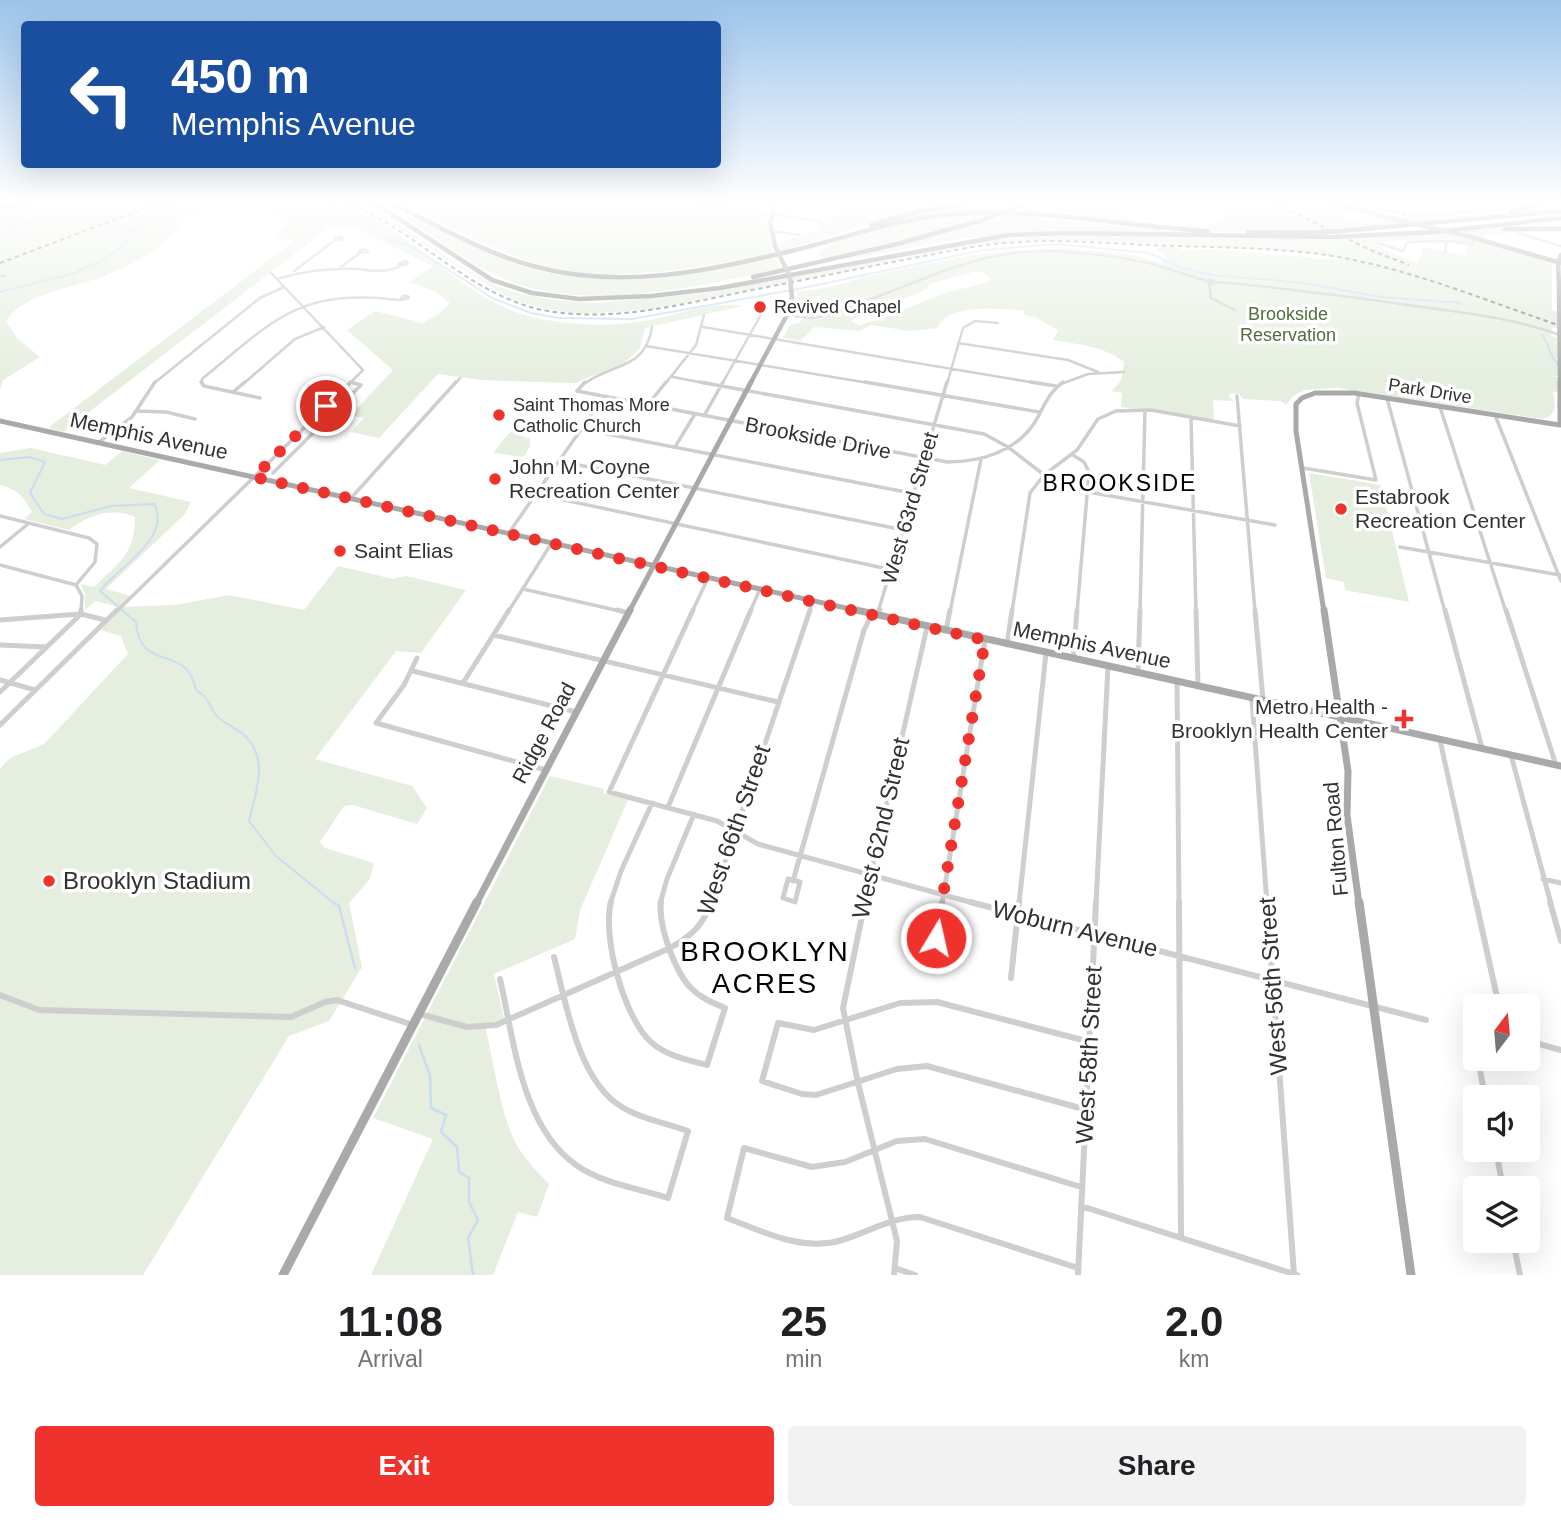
<!DOCTYPE html>
<style>
:root{--surface:#fff;--page:#f2f2f2;--text:#202124;--muted:#757577;--accent:#ef332c}
body{margin:0;font-family:Arial,sans-serif;background:var(--page);color:var(--text);height:100vh;display:flex;flex-direction:column;font-size:26px;white-space:nowrap}
*{box-sizing:border-box;margin:0}
p{font-size:23px;color:var(--muted)}
.icon{flex:none;width:38px;height:38px;fill:none;stroke:currentColor;stroke-width:2;stroke-linecap:round;stroke-linejoin:round}
.map{position:relative;height:1275px;overflow:hidden}
.sheet{display:flex;flex-direction:column;background:var(--surface);flex:1}
.sheet>*{flex:none}
.hud{position:absolute;left:21px;top:21px;width:700px;height:147px;border-radius:7px;box-shadow:0 7px 28px #0002;background:#1a4fa0;color:#fff;overflow:hidden}
.needle{width:46px;rotate:16deg}
.controls{position:absolute;left:1463px;top:994px;display:grid;gap:14px}
.controls a{display:grid;place-items:center;width:77px;height:77px;border-radius:7px;background:var(--surface);box-shadow:0 7px 28px #0002;font-size:35px}
.pin{position:absolute;display:grid;place-items:center;width:60px;height:60px;color:#fff;margin:-30px;border:4px solid #fff;border-radius:50%;box-shadow:0 2px 7px #0007}
.me{position:absolute;width:77px;margin:-38px;rotate:9deg;stroke-linejoin:round;filter:drop-shadow(0 0 5px #0008)}
.turn{display:flex;align-items:center;gap:24px;height:147px;padding:0 35px;font-size:32px}
.turn .icon{width:91px;height:91px;stroke-width:2.5}
.turn b{display:block;font-size:49px;line-height:60px}
.eta{display:flex;justify-content:space-evenly;align-items:center;height:119px;text-align:center}
.eta b{font-size:42px;font-weight:700;line-height:49px}
.button{display:flex;gap:14px;margin-top:auto;padding:14px 35px}
.button a{flex:1;height:80px;border-radius:7px;background:var(--accent);color:#fff;font-size:28px;font-weight:700;line-height:80px;text-align:center}
.button a+a{background:var(--page);color:var(--text)}
.map>svg:first-child{display:block}
.green{fill:#e5eedf;fill-rule:evenodd}
.lines{fill:none;stroke-linecap:round;stroke-linejoin:round}
.stream-far1{stroke:#caddef;stroke-width:2}
.stream{stroke:#caddef;stroke-width:2.5}
.minor-far3{stroke:#cecece;stroke-width:2.5}
.minor-far2{stroke:#cecece;stroke-width:3.5}
.minor-far1{stroke:#cecece;stroke-width:5}
.minor{stroke:#cecece;stroke-width:6}
.major-far3{stroke:#a9a9a9;stroke-width:4.5}
.major-far2{stroke:#a9a9a9;stroke-width:5}
.major-far1{stroke:#a9a9a9;stroke-width:7}
.major{stroke:#a9a9a9;stroke-width:9}
.highway{stroke:#989898;stroke-width:4.5}
.rail{stroke:#868686;stroke-width:2;stroke-dasharray:4.5 3.5;stroke-linecap:butt}
.major-bridge-far1{stroke:#a9a9a9;stroke-width:4.5}
.major-bridge{stroke:#a9a9a9;stroke-width:5}
.highway-bridge{stroke:#989898;stroke-width:4.5}
.route{stroke:#ef332c;stroke-width:12;stroke-dasharray:0 21.6}
.poi-dot{fill:#ef332c;stroke:#fff;stroke-width:2.5}
.labels{text-anchor:middle;stroke-width:7;stroke-linejoin:round;paint-order:stroke}
.far-poi-label{font-size:18px;fill:#313131;stroke:#fff;text-anchor:start}
.far-park-label{font-size:18px;fill:#4e703b;stroke:#fff}
.far-street-label{font-size:18px;fill:#313131;stroke:#fff}
.street-label{font-size:21px;fill:#313131;stroke:#fff}
.poi-label{font-size:21px;fill:#313131;stroke:#fff;text-anchor:start}
.neighbourhood-label{font-size:23px;letter-spacing:2px;fill:#000;stroke:#fff}
.near-street-label{font-size:24px;fill:#313131;stroke:#fff}
.near-poi-label{font-size:24px;fill:#313131;stroke:#fff;text-anchor:start}
.near-neighbourhood-label{font-size:28px;letter-spacing:2px;fill:#000;stroke:#fff}
</style>
<div class="map">
<svg width="1561" height="1275" viewBox="0 0 1561 1275">
<rect width="100%" height="100%" fill="#fff"/>
<path class="green" d="M72,204H340C412,226 458,299 532,317C568,325 607,327 644,321C676,316 711,300 743,306L645,328L640,348L624,363L575,383L480,380L438,374L379,438L351,432L364,418L351,415L393,370L347,330L375,311L423,323L439,314L450,303L434,291L410,282L433,266L350,226L332,225L63,432L48,428L294,241L275,237L288,223L282,213L274,210C250,206 223,204 199,211C182,215 180,229 168,239C151,254 128,266 107,275C77,288 24,292 6,321L18,339L40,357L3,380L0,390V210Z
M352,204L373,206L463,268L499,287L517,293L554,300L596,303L705,293L996,239L1071,235L1350,240L1353,236L1542,227L1545,232L1529,231L1486,235L1484,240L1552,262V310L1561,313V330L1552,327L1551,336L1561,340V343L1553,342L1561,345V359H1553L1561,361V376H1553L1561,378V393L1553,391L1555,409L1549,417L1542,419L1338,388L1305,390L1293,396L1286,405L1280,401L1243,399L1239,394L1232,393L1228,396L1234,401L1213,400L1214,420L1121,407L1122,393L1111,391C1122,383 1123,375 1124,362C1104,346 1077,344 1053,340L1058,330L1034,317L1024,315L1025,311C1002,308 947,303 937,328L910,331L871,325L860,331L814,327L801,341L783,338L789,326L800,322L823,296L812,297L792,317L801,299H797L798,291C825,291 846,281 870,276C948,259 1016,243 1096,251C1120,253 1141,255 1163,264L1161,261L1168,258L1158,251L1157,246L1180,248L1182,250L1210,249L1339,260L1340,257C1284,250 1229,248 1173,245C1108,241 1044,237 979,244L649,310L580,314L546,309L510,299L376,214ZM1406,240L1463,243L1467,248L1465,256L1423,247L1418,263L1384,250L1377,241ZM974,272H982L991,278L985,283L944,293L886,317L860,325L852,322L855,318L921,292L928,288L929,284Z
M402,204H687L766,216L772,254C693,268 607,287 528,261C485,246 443,223 402,204Z
M945,204L900,214L782,251L778,243C804,234 830,231 843,205Z
M972,204H1019L998,212H960L856,232L925,211Z
M1037,204H1112L1110,207L1140,224L1021,212Z
M1232,204H1299L1324,213L1329,204L1350,208L1346,218L1370,224L1375,222L1378,214L1403,221L1405,215L1540,204C1503,214 1466,219 1428,223C1348,232 1267,234 1186,230L1185,225C1209,224 1222,229 1232,204Z
M991,214L931,233L825,258L818,254C845,226 952,216 991,214Z
M1006,215L1182,232L1183,233L1017,232L958,239L839,261Z
M413,217C453,235 494,259 536,270C611,288 701,274 775,258L781,269C698,286 589,313 507,280C471,265 439,241 407,219Z
M512,432L530,439V446L524,457L493,453L509,433Z
M31,448L105,465L122,451L160,460L129,488L191,502L185,514L106,589L131,596L121,607L175,605L229,595L304,610L338,566L393,579L406,576L466,590L421,653L396,651L315,759L412,786L427,808L417,824L353,805L344,806L320,842L325,848L374,863L370,879L349,903L362,967L329,1021L289,1036L143,1275H0V769L10,758L44,744L128,654L121,636L97,629L119,607L95,601L85,610V594L81,584L94,587C119,563 135,554 135,517C113,507 88,515 69,530L24,519L32,512C23,496 18,490 0,485V453Z
M1309,473L1381,485L1409,602L1345,590L1344,582L1326,578Z
M550,776L604,789L603,793L628,800L580,910L575,939L494,974L504,1019L485,1025C493,1059 500,1111 515,1142C524,1158 536,1171 549,1184L537,1217L518,1212L493,1275H371L433,1139L373,1118Z"/>
<g class="lines">
<path class="stream-far1" d="M327,204L350,212L384,237L418,250L492,298L531,313L558,318L632,319L798,289L983,250L1057,244L1149,253L1182,268L1212,275L1303,283L1381,297L1461,303
M0,221L8,226L73,215L90,218L113,229L133,228
M0,292L74,273L99,262L119,249L148,214L172,204
M1542,335C1550,345 1548,356 1559,365
M0,460L29,457L45,462L30,493L44,514L62,519L111,506L154,504C172,539 119,566 100,591L136,622C140,675 186,641 196,690C210,699 208,704 216,715C221,722 236,728 243,734C270,757 256,792 249,821L276,856L335,904"/>
<path class="stream" d="M333,902L339,906L355,968
M419,1045L430,1076L431,1108L446,1115L441,1132L457,1147L459,1172L469,1178V1202L478,1220L468,1238L473,1275"/>
<path class="minor-far3" d="M696,204L820,221L822,227
M1374,207L1415,217L1484,210L1483,204
M1403,215L1407,204
M770,231L800,235
M1517,233L1561,246
M340,237L343,239L335,240L336,238Z
M1378,243L1403,251L1407,242L1447,241L1472,244L1475,238
M365,249L368,252L359,253L360,250Z
M1445,252L1447,241
M406,261L408,263L405,265L398,264Z
M341,267L360,253
M294,271L335,240
M271,273L363,370L349,384
M0,276H5
M277,279C303,271 329,268 356,269C372,270 385,274 400,266
M1208,280H1213L1214,284L1207,282Z
M1216,282C1280,287 1344,296 1408,305C1460,312 1510,317 1560,335
M1209,283L1211,298L1235,310
M403,296H408L409,298L400,300Z
M787,315L812,318L833,314L946,270L985,258L1020,252L1057,251L1111,256L1149,263L1207,281
M703,327L1042,384
M958,343L1068,360L1098,372
M646,346L875,384
M673,377L709,384
M350,382L356,384
M153,384L260,298L284,287
M202,384V379C274,320 298,288 399,300
M243,384L295,339L324,327
M455,384L460,378
M584,384C613,362 645,371 652,327
M665,384L696,345L704,315
M722,384L763,311
M947,384L963,328L975,321L998,323
M1061,384L1088,374L1124,372"/>
<path class="minor-far2" d="M201,382L204,386L260,398
M585,382L577,391L947,462C980,462 1016,452 1035,422C1044,407 1048,393 1063,382
M700,382L984,434L1008,447L1043,474
M865,382L1039,412
M1031,382L1056,386
M233,392L245,382
M1237,396L1255,612
M1387,398L1445,612
M647,406L666,382
M1440,407L1506,612
M137,411L166,412L195,419
M1495,415L1561,581
M704,416L723,382
M1191,418L1196,612
M581,429L916,494
M98,443L132,417L155,382
M675,447L695,414
M1073,455L1084,462L1089,472L1077,612
M559,461L904,530
M1303,468L1376,480L1357,403L1359,394
M273,473L361,385L350,382
M1088,492L1275,525
M536,494L893,570
M351,498L456,382
M0,516L89,538L97,544L95,562L76,585
M508,534L603,398
M0,547L28,524
M1400,547L1560,575
M0,565L76,585L82,596L81,612
M523,589L624,612
M116,612L351,382
M508,612L551,544
M692,612L708,578
M750,612L760,589
M809,612L813,601
M878,612L947,382
M950,612L981,459
M1012,612L1030,493L1044,475L1077,450L1098,419L1116,411L1151,410L1240,426
M1140,612L1145,410"/>
<path class="minor-far1" d="M81,610V614L105,620
M617,610L629,613
M693,610L609,792L717,821L758,844L977,904
M1196,610L1198,686
M1255,610L1263,700
M1445,610L1482,748
M1506,610L1556,765
M0,620L80,614
M946,630L950,610
M494,635L778,702
M0,645L46,647
M1007,645L1012,610
M417,658L404,685L376,723L546,770
M1073,659L1077,610
M413,671L576,712
M1138,672L1140,610
M0,680L35,690
M1177,681L1179,904
M463,683L509,610
M0,692L81,614
M1252,699L1267,904
M0,725L117,610
M1440,740L1476,904
M1511,755L1551,904
M668,807L751,610
M788,879L800,882L795,902L783,898Z
M1543,879L1561,883
M793,881L864,630L869,620L880,610
M610,904L621,871L652,803
M660,904L667,879L694,814
M711,904L810,610
M864,904L927,627
M942,904L985,640
M1019,904L1046,653
M1096,904L1108,666"/>
<path class="minor" d="M611,902C602,937 624,1019 652,1043C667,1056 688,1060 707,1065L725,1008C713,1003 701,998 692,989C675,973 658,925 661,902
M865,902L843,1008L858,1083L897,1241L894,1275
M970,902L1426,1020
M1179,902L1181,1238
M1267,902L1294,1274
M1476,902L1499,1006
M1550,902L1561,941
M933,957L942,902
M1011,978L1019,902
M500,979C514,1040 521,1126 576,1165C603,1184 638,1188 668,1198L688,1131C666,1123 641,1119 622,1107C578,1081 566,1003 554,957
M0,995L39,1010L291,1017L325,1002L337,1000L413,1025
M420,1014L467,1027L496,1025L670,948C691,936 703,926 711,902
M1475,1031V1047
M1528,1041L1561,1050
M1478,1059L1485,1097
M1087,1110L927,1066L897,1069L816,1095L802,1094L762,1081L778,1023L814,1030L900,1003L937,1002L1090,1042
M1496,1150L1503,1188
M1081,1206L1297,1275
M1513,1241L1520,1275
M895,1268L915,1275
M1078,1268L920,1217C891,1217 869,1232 842,1240C803,1252 763,1232 727,1218L744,1148L812,1167L845,1162L897,1141L925,1139L1081,1187
M1078,1275L1096,902"/>
<path class="major-far3" d="M1336,204L1403,221
M1467,236L1561,263
M775,246L770,222L776,204
M1559,286L1558,262L1561,255
M750,384L788,313L792,298"/>
<path class="major-far2" d="M0,421L864,612
M629,612L751,382
M1324,612L1296,431V404L1302,398L1315,393H1354L1560,425V405"/>
<path class="major-far1" d="M856,610L1561,766
M1324,610L1348,771L1347,815L1359,904
M476,904L630,610"/>
<path class="major" d="M1359,902L1411,1275
M283,1275L477,902"/>
<path class="highway" d="M376,204L492,280L532,293L579,299L651,296L720,288L1008,235L1066,233L1335,237
M393,204C439,226 484,253 533,266C620,290 710,271 795,250C844,238 893,220 944,215C1032,206 1120,226 1208,231
M0,206L27,204
M1012,209L1023,204
M1510,212L1540,204
M871,225L917,212L965,204
M1505,229H1561
M1342,231L1561,211
M1248,232H1324
M1353,236L1435,232L1561,218
M753,277L897,244L979,221"/>
<path class="rail" d="M349,204C419,232 472,298 548,311C613,322 679,305 742,292C819,277 895,261 972,247C1030,237 1090,242 1148,245C1213,248 1280,246 1344,258C1418,272 1490,302 1561,326
M1277,204L1368,249L1409,265
M0,263L156,204"/>
<path class="major-bridge-far1" d="M1403,221L1467,236
M775,246L790,277L792,298
M1559,286L1560,384"/>
<path class="major-bridge" d="M1560,382V405"/>
<path class="highway-bridge" d="M979,221L1012,209
M1324,232L1342,231
M1335,237L1353,236"/>
</g>
<linearGradient id="sky" x2="0" y2="1"><stop stop-color="#9cc4eb"/><stop offset="0.53" stop-color="#fff"/><stop offset="1" stop-color="#fff" stop-opacity="0"/></linearGradient>
<rect width="1561" height="382" fill="url(#sky)"/>
<g class="lines">
<path class="route" d="M326,406L254,477L985,640L936,938"/>
</g>
<g class="poi-dot">
<circle cx="760" cy="307" r="7"/>
<circle cx="499" cy="415" r="7"/>
<circle cx="495" cy="479" r="7"/>
<circle cx="1341" cy="509" r="7"/>
<circle cx="340" cy="551" r="7"/>
<path d="M1400.5 708.5h7v7h7v7h-7v7h-7v-7h-7v-7h7z"/>
<circle cx="49" cy="881" r="7"/>
</g>
<g class="labels">
<g class="far-poi-label">
<text x="774" y="313">Revived Chapel</text>
<text x="513" y="411">Saint Thomas More<tspan x="513" dy="21">Catholic Church</tspan></text>
</g>
<g class="far-park-label">
<text x="1288" y="320">Brookside<tspan x="1288" dy="21">Reservation</tspan></text>
</g>
<g class="far-street-label">
<text transform="translate(1430 391) rotate(9)" y="6">Park Drive</text>
</g>
<g class="street-label">
<text transform="translate(149 436) rotate(12)" y="7">Memphis Avenue</text>
<text transform="translate(818 438) rotate(11)" y="7">Brookside Drive</text>
<text transform="translate(910 508) rotate(-74)" y="7">West 63rd Street</text>
<text transform="translate(1092 645) rotate(12)" y="7">Memphis Avenue</text>
<text transform="translate(544 733) rotate(-62)" y="7">Ridge Road</text>
<text transform="translate(1336 839) rotate(-95)" y="7">Fulton Road</text>
</g>
<g class="poi-label">
<text x="509" y="474">John M. Coyne<tspan x="509" dy="24">Recreation Center</tspan></text>
<text x="1355" y="504">Estabrook<tspan x="1355" dy="24">Recreation Center</tspan></text>
<text x="354" y="558">Saint Elias</text>
<text x="1388" y="714" text-anchor="end">Metro Health -<tspan x="1388" dy="24">Brooklyn Health Center</tspan></text>
</g>
<g class="neighbourhood-label">
<text x="1120" y="491">BROOKSIDE</text>
</g>
<g class="near-street-label">
<text transform="translate(881 828) rotate(-77)" y="8">West 62nd Street</text>
<text transform="translate(734 830) rotate(-71)" y="8">West 66th Street</text>
<text transform="translate(1075 929) rotate(14)" y="8">Woburn Avenue</text>
<text transform="translate(1273 986) rotate(-94)" y="8">West 56th Street</text>
<text transform="translate(1089 1055) rotate(-87)" y="8">West 58th Street</text>
</g>
<g class="near-poi-label">
<text x="63" y="889">Brooklyn Stadium</text>
</g>
<g class="near-neighbourhood-label">
<text x="765" y="961">BROOKLYN<tspan x="765" dy="32">ACRES</tspan></text>
</g>
</g>
</svg>
<div class="controls">
<a><svg class="needle" viewBox="-14 -14 28 28"><path d="M0-13l5 13h-10z" fill="#e53935"/><path d="M0 13l5-13h-10z" fill="#757577"/></svg></a>
<a><svg class="icon" aria-label="sound" viewBox="0 0 24 24"><path d="M4 9h4l5-4v14l-5-4H4zM17 9q2 3 0 6"/></svg></a>
<a><svg class="icon" aria-label="layers" viewBox="0 0 24 24"><path d="M12 4l9 5-9 5-9-5zM3 14l9 5 9-5"/></svg></a>
</div>
<div class="pin" style="left:326px;top:406px;background:#d93025"><svg class="icon" aria-label="arrive" viewBox="0 0 24 24"><path d="M6 21V4h12l-3 4 3 4H6"/></svg></div>
<svg class="me" style="left:936px;top:938px" viewBox="-20 -20 40 40"><circle r="17" fill="#ef332c" stroke="#fff" stroke-width="3"/><path d="M0-11L8 9 0 5-8 9z" fill="#fff"/></svg>
<div class="hud">
<div class="turn"><svg class="icon" aria-label="left" viewBox="0 0 24 24"><path d="M17 20v-9H6M10 6l-5 5 5 5"/></svg><div><b>450 m</b>Memphis Avenue</div></div>
</div>
</div>
<section class="sheet">
<div class="eta">
<div><b>11:08</b><p>Arrival</p></div>
<div><b>25</b><p>min</p></div>
<div><b>2.0</b><p>km</p></div>
</div>
<div class="button"><a>Exit</a><a>Share</a></div>
</section>
